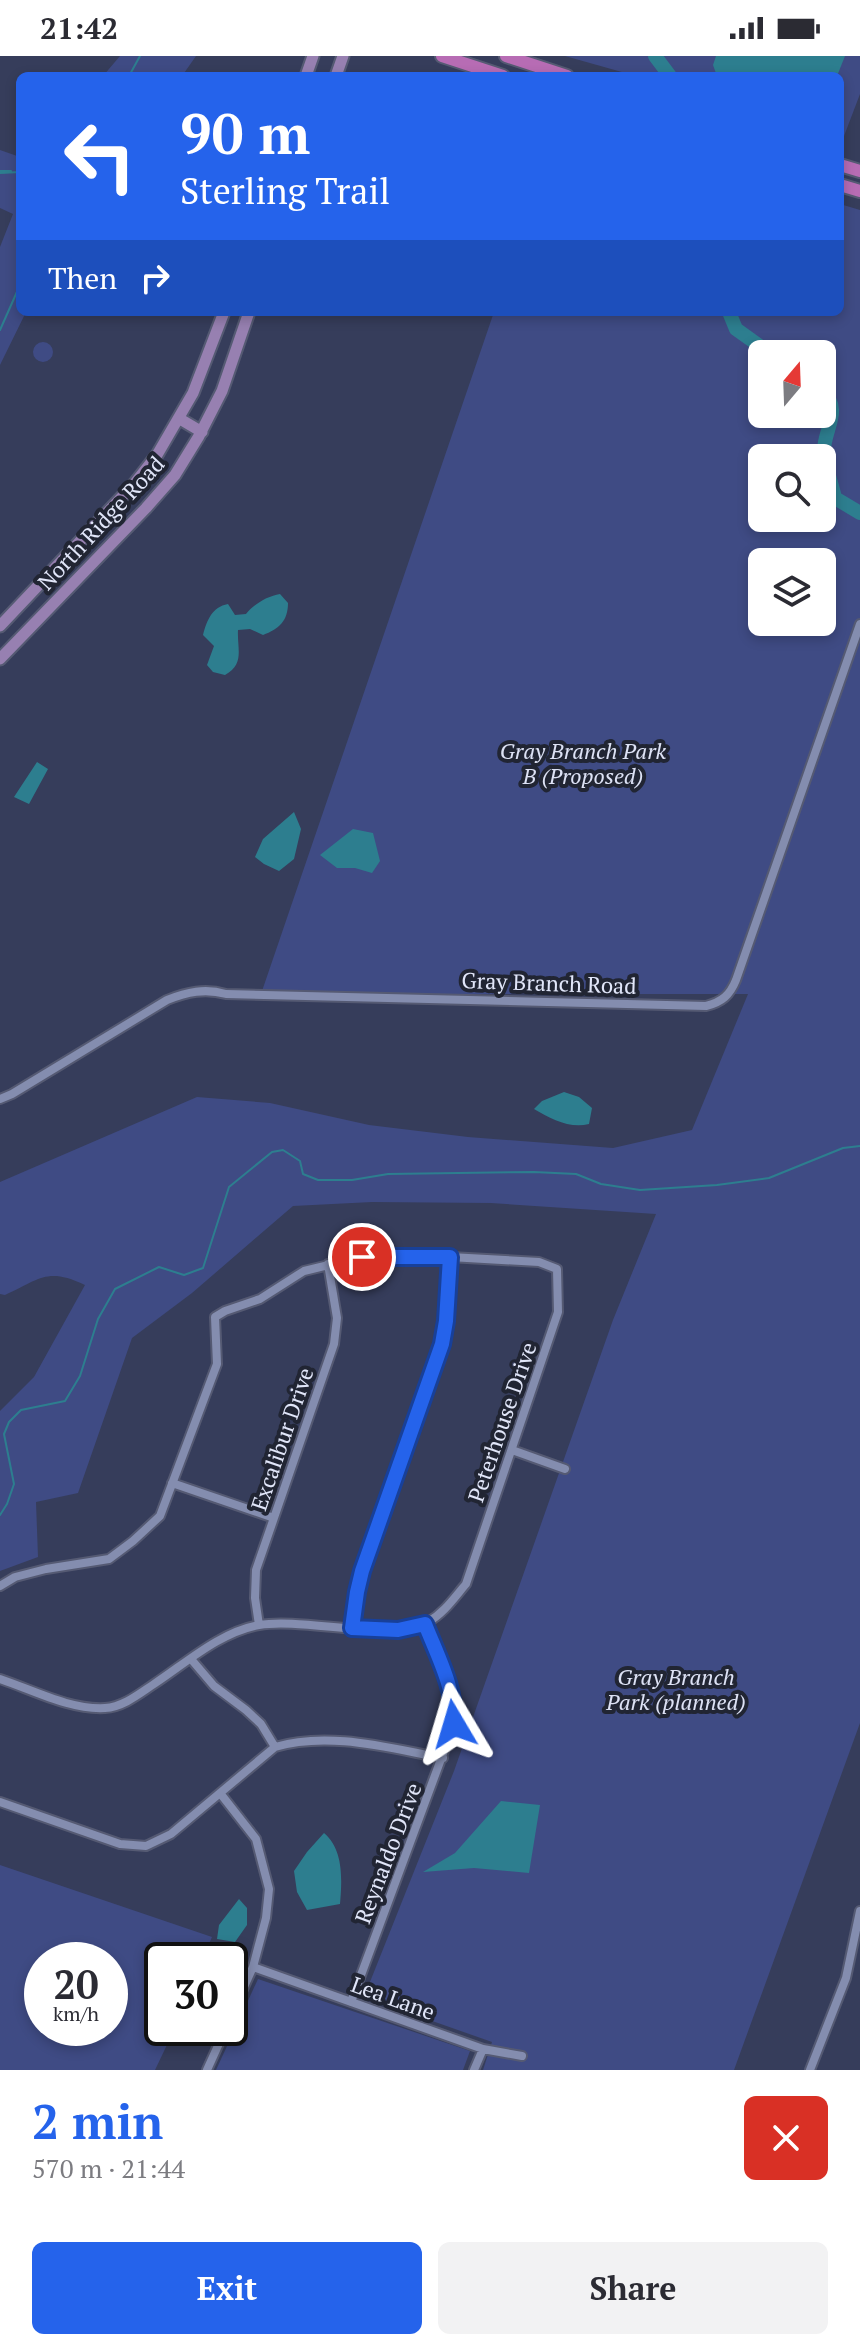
<!DOCTYPE html>
<meta charset="utf-8">
<style>
:root{--surface:#fff;--page:#f2f2f3;--text:#2b2b33;--muted:#7c7c81;--accent:#2563eb}
body{margin:0;font-family:"PT Serif",serif;background:var(--page);color:var(--text);height:100vh;display:flex;flex-direction:column;font-size:30px;white-space:nowrap}
*{box-sizing:border-box;margin:0}
p{font-size:26px;color:var(--muted)}
.icon{flex:none;width:44px;height:44px;fill:none;stroke:currentColor;stroke-width:2;stroke-linecap:round;stroke-linejoin:round}
.map{position:relative;height:2014px;overflow:hidden}
.sheet{display:flex;flex-direction:column;background:var(--surface);flex:1}
.sheet>*{flex:none}
.top-card{position:absolute;left:16px;top:16px;width:828px;height:244px;border-radius:12px;box-shadow:0 4px 12px #0003;background:#2563eb;color:#fff;overflow:hidden}
.needle{width:52px;rotate:19deg}
.buttons{position:absolute;left:748px;top:284px;display:grid;gap:16px}
.buttons a{display:grid;place-items:center;width:88px;height:88px;border-radius:12px;background:var(--surface);box-shadow:0 4px 12px #0003;font-size:40px}
.speed{position:absolute;left:24px;top:1886px;display:flex;gap:16px;font-size:40px;font-weight:700;text-align:center}
.speed>*{display:grid;place-content:center;width:104px;height:104px;border-radius:50%;background:var(--surface);box-shadow:0 4px 12px #0003;line-height:1}
.speed small{font-size:20px;font-weight:400}
.speed .limit{border:4px solid #111;border-radius:12px;background:#fff;color:#111}
.pin{position:absolute;display:grid;place-items:center;width:68px;height:68px;color:#fff;margin:-34px;border:4px solid #fff;border-radius:50%;box-shadow:0 2px 8px #0007}
.me{position:absolute;width:88px;margin:-44px;rotate:353deg;stroke-linejoin:round;filter:drop-shadow(0 0 6px #0008)}
.turn{display:flex;align-items:center;gap:28px;height:168px;padding:0 32px;font-size:36px}
.turn .icon{width:104px;height:104px;stroke-width:2.5}
.turn b{display:block;font-size:56px;line-height:68px}
.then{display:flex;align-items:center;height:76px;padding:0 32px;background:#0003;gap:16px;font-size:30px}
.round{display:grid;place-items:center;flex:none;width:84px;height:84px;border-radius:12px;background:var(--page)}
.summary{display:flex;align-items:center;justify-content:space-between;height:136px;padding:0 32px}
h1{font-size:48px;font-weight:600;line-height:60px;color:var(--accent)}
.action{display:flex;gap:16px;margin-top:auto;padding:16px 32px}
.action a{flex:1;height:92px;border-radius:12px;background:var(--accent);color:#fff;font-size:32px;font-weight:600;line-height:92px;text-align:center}
.action a+a{background:var(--page);color:var(--text)}
.status{display:flex;justify-content:space-between;align-items:center;height:56px;padding:0 40px;background:var(--surface);direction:ltr}
.status svg{height:22px;fill:currentColor}
.map>svg:first-child{display:block}
.green{fill:#3f4b84;fill-rule:evenodd}
.water{fill:#2d7e8f}
.lines{fill:none;stroke-linecap:round;stroke-linejoin:round}
.stream{stroke:#2d7e8f;stroke-width:2}
.river{stroke:#2d7e8f;stroke-width:14}
.minor-casing{stroke:#555a73;stroke-width:12}
.secondary-casing{stroke:#555a73;stroke-width:15}
.trunk-casing{stroke:#555a73;stroke-width:16}
.minor{stroke:#848daf;stroke-width:8}
.secondary{stroke:#9780b1;stroke-width:11}
.trunk{stroke:#b76cb4;stroke-width:12}
.route-casing{stroke:#184099;stroke-width:20}
.route{stroke:#2563eb;stroke-width:14}
.labels{text-anchor:middle;stroke-width:8;stroke-linejoin:round;paint-order:stroke}
.street-label{font-size:22px;fill:#e1e6f9;stroke:#212533}
.park-label{font-size:22px;font-style:italic;fill:#dde2f5;stroke:#212533}
</style>
<div class="status"><b>21:42</b><svg viewBox="0 0 49 12"><path d="M0 12V9h3v3zM5 12V6h3v6zM10 12V3h3v9zM15 12V0h3v12zM26 1h20v11H26zM47 4h2v5h-2z"/></svg></div>
<div class="map">
<svg width="860" height="2014" viewBox="0 0 860 2014">
<rect width="100%" height="100%" fill="#363d5b"/>
<path class="green" d="M120,0H196L182,20H103Z
M565,0H860V38L841,88L840,20H636Z
M0,94L20,101V256H26L0,309V191L13,158L0,152Z
M840,148L860,154V1667L734,2014H483L492,1986L364,1941L454,1715L613,1264L656,1158L491,1147L372,1146L293,1150L192,1237L132,1282L78,1437L36,1446L38,1501L0,1515V1355L34,1321L85,1229C47,1211 40,1223 5,1239L0,1238V1126L197,1041L270,1047L369,1069L468,1081L613,1092L692,1074L748,938H261L494,256H840ZM762,298H822V358H762ZM762,402H822V462H762ZM762,506H822V566H762Z
M33 296a10 10 0 1 1 20 0a10 10 0 1 1-20 0Z
M0,1809L212,1881L202,1904H162V1972H175L155,2014H0ZM42,1904H110V1972H42Z
M258,1923L470,1995L463,2014H216Z"/>
<path class="water" d="M716,0H845L837,20H717L713,9Z
M280,538L288,547C288,565 279,573 263,579L250,573L238,574C237,593 245,608 225,619L213,616L207,609L214,590L203,579C207,564 212,551 228,548L235,559L246,558C253,549 267,540 280,538Z
M37,706L48,713L29,748L14,741Z
M294,756L301,773L294,803L279,815L264,808L255,801L263,783Z
M353,773L373,777L380,805L372,817L355,812H337L320,799Z
M564,1036L579,1041L592,1052L589,1068C570,1073 551,1063 534,1053L542,1045Z
M501,1745L540,1749L529,1817L474,1812L423,1816L455,1797Z
M324,1777C344,1794 342,1824 340,1848L307,1854L297,1836L294,1815L307,1796Z
M239,1843L247,1852V1869L235,1886L217,1883L219,1869Z"/>
<g class="lines">
<path class="stream" d="M129,20L140,0
M0,115H11
M0,117L20,116
M0,274L20,229
M0,1459L7,1448L14,1428L4,1378L9,1366L21,1354L65,1345L80,1320L98,1263L115,1233L159,1211L184,1219L203,1212L229,1131L272,1096L283,1094L300,1105L303,1118L318,1124H352L388,1118L534,1116L576,1118L601,1128L640,1134L717,1129L769,1122L843,1092L860,1090"/>
<path class="river" d="M655,0L670,20
M729,256L736,273L771,298
M822,335C844,354 823,374 824,396C825,411 832,427 835,442L860,457"/>
<defs>
<path id="minor" d="M0,1043L12,1038L167,944C187,936 205,932 226,938L706,950C722,946 730,939 736,924L860,568
M512,1394L565,1413
M172,1427L274,1462
M0,1530L15,1521L46,1513L109,1503L133,1485L160,1460L217,1308L215,1261L225,1255L260,1243L304,1215L362,1201H450L539,1206L557,1213L558,1256L466,1528C454,1542 444,1557 428,1566C390,1587 305,1561 259,1569C220,1576 186,1607 154,1628C139,1638 123,1651 105,1652C70,1654 33,1634 0,1623
M259,1569L255,1542L256,1514L334,1288L337,1262L328,1208
M352,1572L357,1536L362,1515L442,1288L446,1265L450,1201
M191,1603L214,1630L246,1654L261,1668L275,1691
M220,1737L256,1783L269,1833L266,1862L253,1911L230,1962
M0,1746L120,1788L146,1790L171,1778L275,1691C329,1675 388,1692 443,1702
M253,1911L483,1993L522,2000
M351,1946L454,1668C455,1632 438,1601 425,1568
M207,2014L226,1972
M474,2014L483,1993
M810,2014L846,1922L860,1855"/>
<path id="secondary" d="M306,20L313,0
M336,20L343,0
M180,363L202,376
M0,570L135,427L157,399L193,337L224,256
M0,603L146,452L175,419L199,380L222,335L249,256"/>
<path id="trunk" d="M442,0L503,20
M506,0L567,20
M840,109L860,115
M840,129L860,135"/>
</defs>
<use href="#minor" class="minor-casing"/>
<use href="#secondary" class="secondary-casing"/>
<use href="#trunk" class="trunk-casing"/>
<use href="#minor" class="minor"/>
<use href="#secondary" class="secondary"/>
<use href="#trunk" class="trunk"/>
</g>
<g class="lines">
<defs>
<path id="route" d="M362,1201H450L446,1265L442,1288L362,1515L357,1536L352,1572L398,1574L425,1568C438,1601 455,1632 454,1668"/>
</defs>
<use href="#route" class="route-casing"/>
<use href="#route" class="route"/>
</g>
<g class="labels">
<g class="street-label">
<text transform="translate(101 467) rotate(-47)" y="8">North Ridge Road</text>
<text transform="translate(549 927) rotate(2)" y="8">Gray Branch Road</text>
<text transform="translate(502 1366) rotate(-71)" y="8">Peterhouse Drive</text>
<text transform="translate(282 1383) rotate(-71)" y="8">Excalibur Drive</text>
<text transform="translate(388 1797) rotate(-69)" y="8">Reynaldo Drive</text>
<text transform="translate(393 1942) rotate(20)" y="8">Lea Lane</text>
</g>
<g class="park-label">
<text x="583" y="703">Gray Branch Park<tspan x="583" dy="25">B (Proposed)</tspan></text>
<text x="676" y="1629">Gray Branch<tspan x="676" dy="25">Park (planned)</tspan></text>
</g>
</g>
</svg>
<div class="buttons">
<a><svg class="needle" viewBox="-14 -14 28 28"><path d="M0-13l5 13h-10z" fill="#e53935"/><path d="M0 13l5-13h-10z" fill="#7c7c81"/></svg></a>
<a><svg class="icon" aria-label="search" viewBox="0 0 24 24"><circle cx="10" cy="10" r="6"/><path d="M15 15l6 6"/></svg></a>
<a><svg class="icon" aria-label="layers" viewBox="0 0 24 24"><path d="M12 4l9 5-9 5-9-5zM3 14l9 5 9-5"/></svg></a>
</div>
<div class="speed"><div>20<small>km/h</small></div><div class="limit">30</div></div>
<div class="pin" style="left:362px;top:1201px;background:#d93025"><svg class="icon" aria-label="arrive" viewBox="0 0 24 24"><path d="M6 21V4h12l-3 4 3 4H6"/></svg></div>
<svg class="me" style="left:454px;top:1668px" viewBox="-20 -20 40 40"><path d="M0-17L14 15 0 8-14 15z" fill="#2563eb" stroke="#fff" stroke-width="4"/></svg>
<div class="top-card">
<div class="turn"><svg class="icon" aria-label="left" viewBox="0 0 24 24"><path d="M17 20v-9H6M10 6l-5 5 5 5"/></svg><div><b>90 m</b>Sterling Trail</div></div>
<div class="then">Then<svg class="icon" aria-label="right" viewBox="0 0 24 24"><path d="M7 20v-9h11M14 6l5 5-5 5"/></svg></div>
</div>
</div>
<section class="sheet">
<div class="summary"><div><h1>2 min</h1><p>570 m · 21:44</p></div><a class="round" style="background:#d93025;color:#fff"><svg class="icon" aria-label="close" viewBox="0 0 24 24"><path d="M6 6l12 12M18 6L6 18"/></svg></a></div>
<div class="action"><a>Exit</a><a>Share</a></div>
</section>
